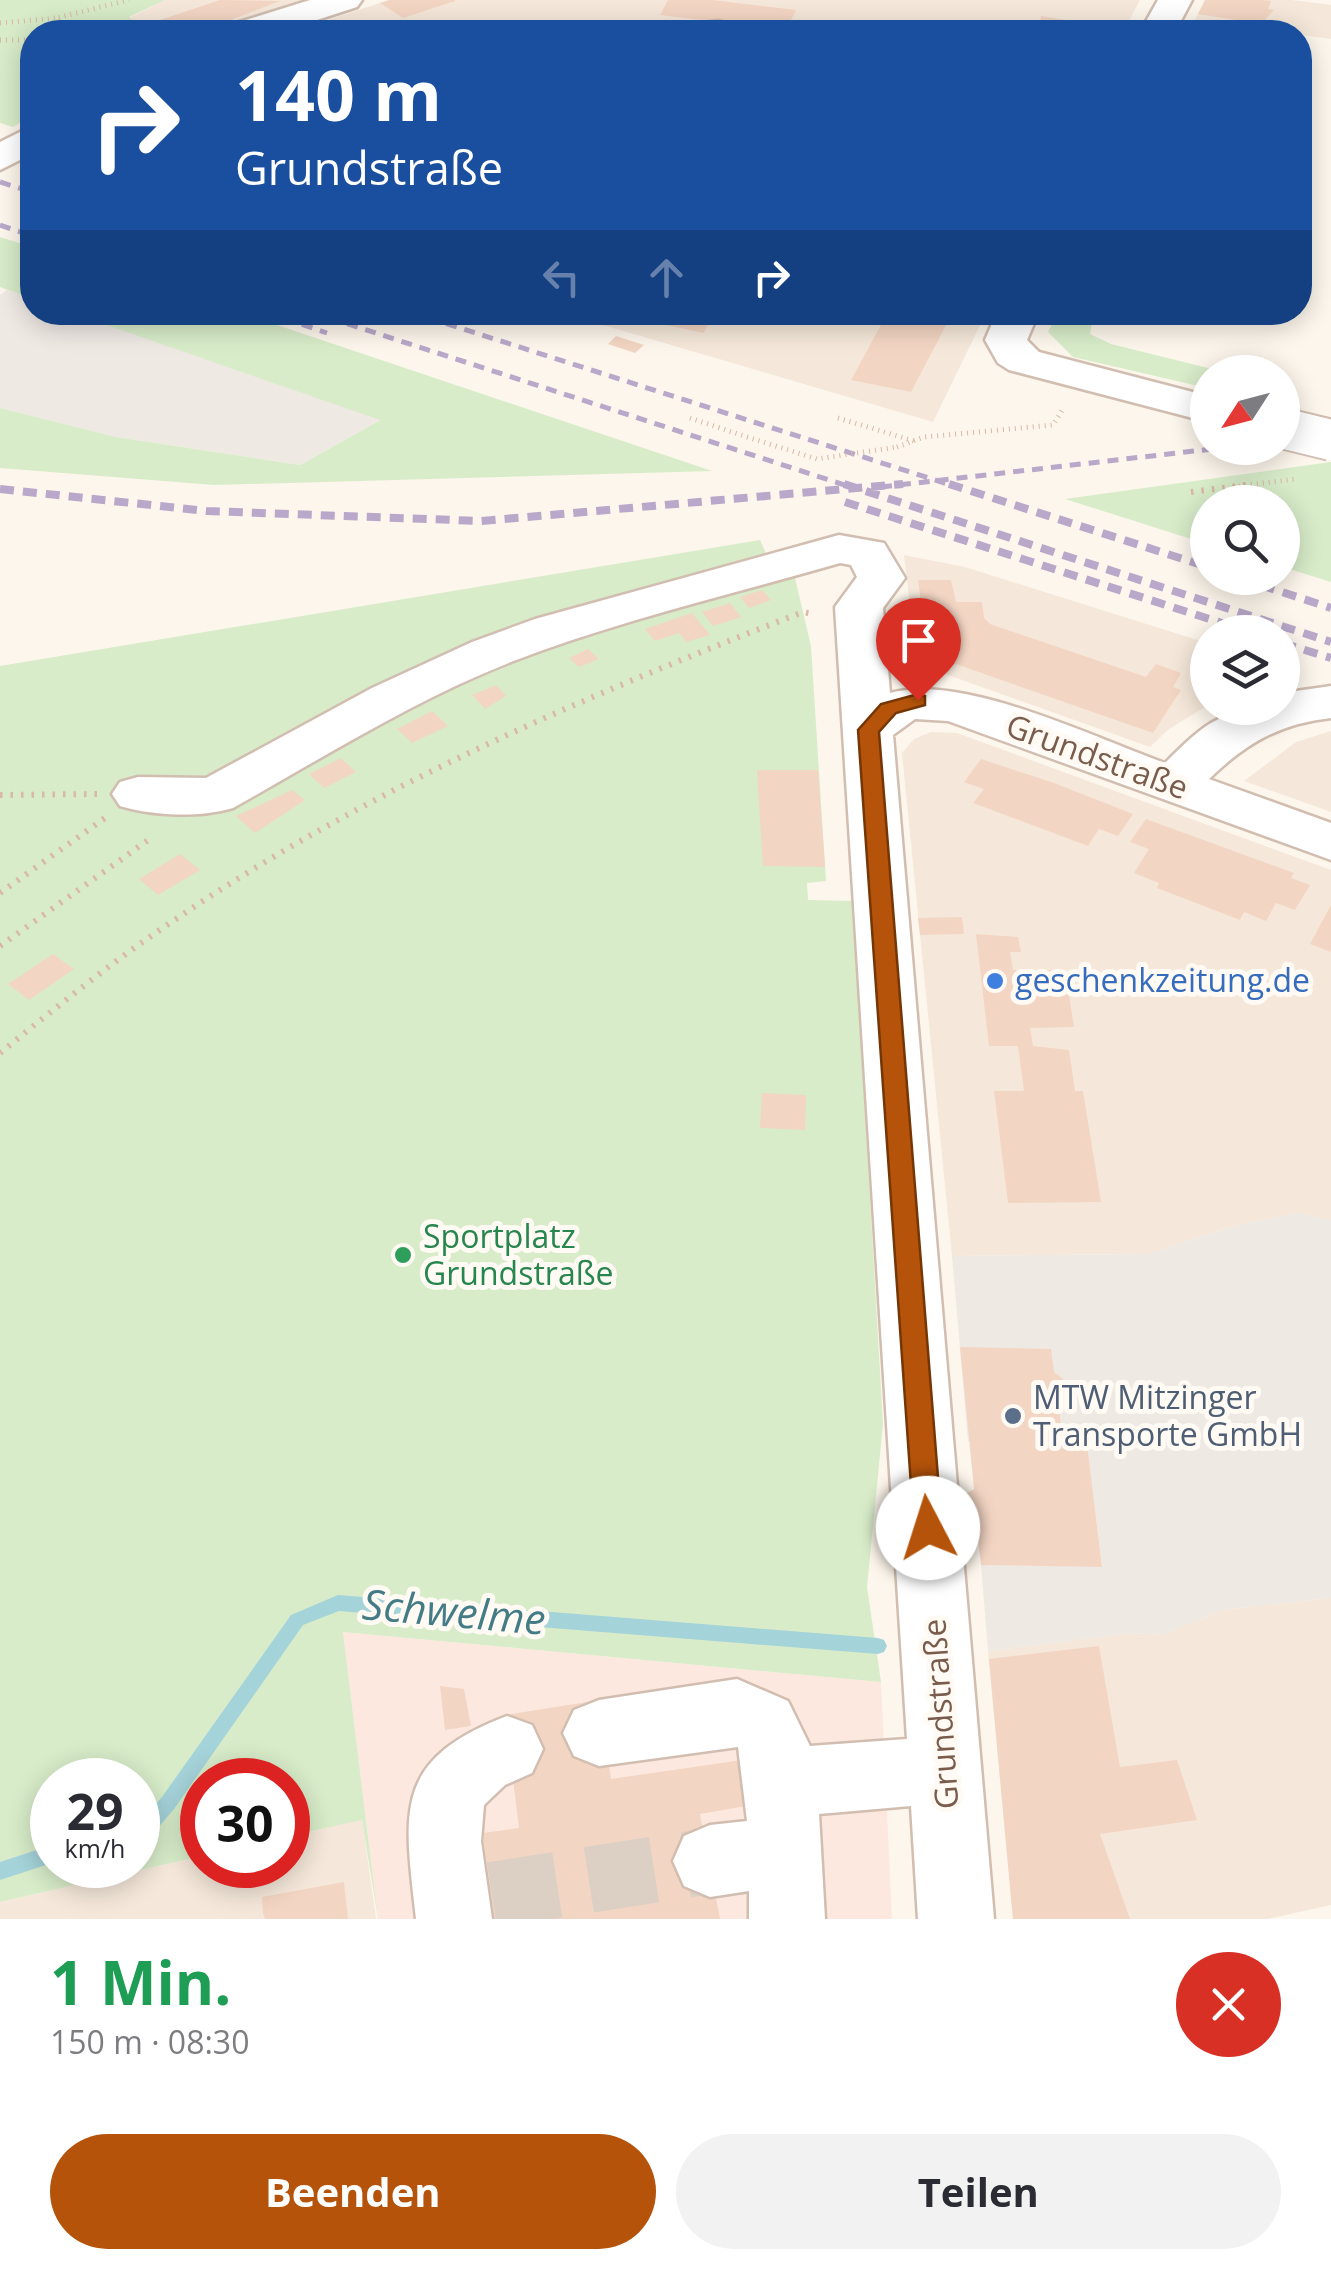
<!DOCTYPE html>
<html lang="de">
<meta charset="utf-8">
<style>
:root{--surface:#fff;--page:#f2f2f3;--text:#2b2b33;--muted:#7c7c81;--accent:#b45309}
body{margin:0;font-family:"Open Sans",sans-serif;background:var(--page);color:var(--text);height:100vh;display:flex;flex-direction:column;font-size:38px;white-space:nowrap}
*{box-sizing:border-box;margin:0}
p{font-size:32px;color:var(--muted)}
.icon{flex:none;width:55px;height:55px;fill:none;stroke:currentColor;stroke-width:2;stroke-linecap:round;stroke-linejoin:round}
.map{position:relative;height:1919px;overflow:hidden}
.side{display:flex;flex-direction:column;background:var(--surface);flex:1}
.side>*{flex:none}
.hud{position:absolute;left:20px;top:20px;width:1292px;height:305px;border-radius:40px;box-shadow:0 5px 25px #0003;background:#1a4fa0;color:#fff;overflow:hidden}
.needle{width:65px;rotate:234deg}
.buttons{position:absolute;left:1190px;top:355px;display:grid;gap:20px}
.buttons a{display:grid;place-items:center;width:110px;height:110px;border-radius:50%;background:var(--surface);box-shadow:0 5px 25px #0003;font-size:50px}
.speed{position:absolute;left:30px;top:1758px;display:flex;gap:20px;font-size:50px;font-weight:700;text-align:center}
.speed>*{display:grid;place-content:center;width:130px;height:130px;border-radius:50%;background:var(--surface);box-shadow:0 5px 25px #0003;line-height:1}
.speed small{font-size:25px;font-weight:400}
.speed .limit{border:15px solid #d22;background:#fff;color:#111}
.pin{position:absolute;display:grid;place-items:center;width:85px;height:85px;color:#fff;margin:-102px -42px;border-radius:50% 50% 50% 0;rotate:-45deg;box-shadow:0 0 10px #0007}
.pin .icon{rotate:45deg}
.me{position:absolute;width:110px;margin:-55px;rotate:355deg;stroke-linejoin:round;filter:drop-shadow(0 0 8px #0008)}
.turn{display:flex;align-items:center;gap:35px;height:210px;padding:0 50px;font-size:45px}
.turn .icon{width:130px;height:130px;stroke-width:2.5}
.turn b{display:block;font-size:70px;line-height:85px}
.lanes{display:flex;align-items:center;height:95px;padding:0 50px;background:#0003;justify-content:center;gap:50px;direction:ltr}
.lanes .off{opacity:.35}
.round{display:grid;place-items:center;flex:none;width:105px;height:105px;border-radius:52px;background:var(--page)}
.head{display:flex;align-items:center;justify-content:space-between;height:170px;padding:0 50px}
h1{font-size:60px;font-weight:700;line-height:75px;color:#1e9e55}
.cta{display:flex;gap:20px;margin-top:auto;padding:20px 50px}
.cta a{flex:1;height:115px;border-radius:60px;background:var(--accent);color:#fff;font-size:40px;font-weight:700;line-height:115px;text-align:center}
.cta a+a{background:var(--page);color:var(--text)}
.map>svg:first-child{display:block}
.residential{fill:#f5e8da}
.commercial{fill:#fde8e0}
.industrial{fill:#efe9e4}
.green{fill:#d8ecc9;fill-rule:evenodd}
.lines{fill:none;stroke-linecap:round;stroke-linejoin:round}
.stream{fill:#a5d3da;fill-rule:evenodd}
.building{fill:#f3d5c3}
.minor-tunnel{stroke:#dcd0c4;stroke-width:66;stroke-dasharray:66 32;stroke-linecap:butt}
.minor-casing{stroke:#d1beb0;stroke-width:5}
.path-far1{stroke:#d9b8a5;stroke-width:5;stroke-dasharray:1 5;stroke-linecap:butt}
.path{stroke:#d9b8a5;stroke-width:6;stroke-dasharray:2.5 8;stroke-linecap:butt}
.minor{fill:#fff;fill-rule:evenodd}
.rail-far1{stroke:#b9a8c9;stroke-width:5;stroke-dasharray:11 8;stroke-linecap:butt}
.rail{stroke:#b9a8c9;stroke-width:8;stroke-dasharray:14 9;stroke-linecap:butt}
.minor-bridge-casing{stroke:#d1beb0;stroke-width:44;stroke-linecap:butt}
.path-bridge{stroke:#d9b8a5;stroke-width:5;stroke-dasharray:1 5;stroke-linecap:butt}
.minor-bridge{stroke:#fff;stroke-width:40}
.route{fill:#b45309;stroke:#753606;stroke-width:2.5}
.shop-dot{fill:#3f7fe0;stroke:#fffaf3;stroke-width:4}
.leisure-dot{fill:#2e9e5b;stroke:#fffaf3;stroke-width:4}
.service-dot{fill:#5c6f8a;stroke:#fffaf3;stroke-width:4}
.labels{text-anchor:middle;stroke-width:10;stroke-linejoin:round;paint-order:stroke}
.street-label{font-size:32px;fill:#7a5c4d;stroke:#fffaf3}
.shop-label{font-size:32px;fill:#366cbe;stroke:#fffaf3;text-anchor:start}
.leisure-label{font-size:32px;fill:#27864d;stroke:#fffaf3;text-anchor:start}
.service-label{font-size:32px;fill:#4e5e75;stroke:#fffaf3;text-anchor:start}
.near-water-label{font-size:42px;font-style:italic;fill:#437c86;stroke:#fffaf3}
</style>
<div class="map">
<svg width="1331" height="1919" viewBox="0 0 1331 1919">
<rect width="100%" height="100%" fill="#fdf6ec"/>
<path class="residential" d="M165,0H302L201,32H148L129,18Z
M389,0H1140L1123,32H743L695,26L691,32H291Z
M1205,0H1292L1331,5V39L1195,20Z
M562,313H986L933,422Z
M904,555L965,567L1207,643V706L1169,729L1150,747L917,664Z
M1331,731V812L1244,781L1296,742Z
M931,732L957,733L1331,870V1220L1298,1213L1237,1225L1147,1254L952,1256L902,753L914,739Z
M1331,1598V1905L1268,1919H1013L988,1651L1132,1633L1162,1635L1223,1610Z
M362,1819L376,1919H0V1902L202,1856V1865H288V1836Z"/>
<path class="commercial" d="M343,1632L881,1682L892,1919H378Z"/>
<path class="industrial" d="M7,290L32,299V312L72,313L381,419L300,465L116,437L0,408V295Z
M1298,1213L1331,1220V1598L1223,1610L1162,1635L1132,1633L988,1651L981,1565L1102,1566L1087,1443L968,1441L952,1256L1147,1254L1237,1225Z"/>
<path class="green" d="M0,0H165L129,17L148,32H32V115L13,127L0,123Z
M0,237L32,247V299L0,287Z
M238,312L712,471L214,485L0,468V408L116,437L300,465L380,420L72,313Z
M1058,313H1094L1090,334L1111,344L1224,372H1208L1207,388L1073,357L1048,332Z
M1331,462V582L1283,567L1282,502H1208L1207,544L1065,499Z
M760,540L778,580L795,578L811,646L826,881L807,883L808,900L853,901L883,1424L867,1587L881,1682L343,1632L378,1919L362,1820L288,1836V1780H202V1856L0,1902V666ZM52,1780H138V1865H52Z"/>
<g class="lines">
<path class="stream" d="M338,1595L878,1638L884,1640L887,1646L884,1652L878,1654L339,1611L303,1625L174,1809L157,1829L138,1836V1818L145,1816L162,1797L291,1615Z
M52,1845V1863L0,1880V1862Z"/>
</g>
<path class="building" d="M220,0L280,1L200,32H172L157,21Z
M390,0H455V1L403,18L380,3Z
M668,0H712L796,10L786,30L660,15Z
M1205,0H1264L1271,1L1268,9L1274,10L1261,24L1198,14Z
M1041,16L1103,26L1099,32H1038Z
M646,312H714L704,333L641,320Z
M888,312H953L911,392L851,380Z
M616,336L644,345L635,353L608,344Z
M918,580H951L956,602H982L984,618L990,624L1146,677L1156,664L1181,673L1173,687L1181,690L1153,733L924,653L914,641L910,602H921Z
M762,590L771,600L749,608L740,597Z
M730,603L741,617L713,626L702,612Z
M692,613L710,635L686,642L679,633L655,641L645,629Z
M588,649L599,659L579,667L569,658Z
M496,685L506,696L485,709L472,695Z
M432,711L448,726L412,743L397,729Z
M341,758L356,772L324,788L309,774Z
M981,759L1054,783L1133,814L1118,836L1099,829L1088,846L973,803L984,789L964,782Z
M757,770H818L825,867L763,866Z
M292,790L305,800L255,833L236,816Z
M1146,819L1294,873L1291,878L1310,885L1295,910L1276,903L1266,921L1244,912L1240,920L1157,888L1159,883L1134,873L1149,849L1130,842Z
M180,854L200,870L158,895L139,879Z
M1331,905V952L1310,944Z
M962,917L964,934L920,935L918,918Z
M976,934L1018,937L1021,952H1010L1013,970H1065L1074,1027L1030,1028L1033,1046L1069,1050L1075,1091H1083L1101,1202L1008,1203L994,1091H1024L1018,1046H989Z
M53,954L74,969L29,1000L8,984Z
M762,1093L806,1095L805,1130L760,1128Z
M960,1347L1051,1349L1054,1372L1067,1382L1057,1392L1063,1442L1087,1443L1102,1567L981,1565L976,1524L960,1518L958,1498L974,1489Z
M1099,1646L1120,1767L1177,1760L1197,1820L1100,1834L1130,1919H1013L989,1659Z
M440,1686L464,1689L471,1726L445,1730Z
M600,1700L611,1779L742,1760L752,1805L700,1814L720,1919H494L483,1833L519,1828L505,1715Z
M344,1882L348,1919H265L263,1913L262,1897Z"/>
<g class="lines">
<path class="minor-tunnel" d="M492,1895L710,1861"/>
<defs>
<path id="minor" d="M310,0H362L357,7L280,32H228L233,24Z
M1158,0H1192L1175,32H1140Z
M718,21L731,24L736,32H690L695,24Z
M32,126V154L0,170V142Z
M997,312H1039L1027,340L1039,352L1208,396V422L1009,370L998,363L985,340Z
M839,535L884,543L905,578L883,608L890,693C963,673 1092,737 1165,763C1207,721 1222,708 1282,708V693L1331,686V718C1279,724 1246,743 1209,779L1331,823V860L948,721L915,719L893,735L994,1919H918L911,1806L819,1814L825,1919H749V1891L710,1897L684,1886L673,1861L684,1836L710,1825L747,1821L738,1747L599,1766L574,1756L563,1733L574,1710L599,1700L737,1679L788,1701L810,1746L907,1739L835,607L857,577L851,565L840,563C730,595 617,621 511,662C414,700 324,757 233,808C199,818 154,816 120,806L112,794L120,782L138,777L206,778L372,688L472,642L535,619Z
M507,1716L532,1725L543,1749L532,1773L505,1785L484,1805L481,1841L492,1919H416C404,1811 392,1760 507,1716Z"/>
</defs>
<use href="#minor" class="minor-casing"/>
<path class="path-far1" d="M0,23L56,18
M62,32L56,18L129,0
M0,40H32
M690,418L747,437
M838,418L914,441
M897,447L924,437L1053,425L1063,409
M1233,487L1295,479"/>
<path class="path" d="M1191,492L1253,484
M0,795L97,794
M0,893L105,818
M0,946L151,838
M0,1053C59,1005 118,957 182,915C374,785 588,695 803,612L813,614"/>
<use href="#minor" class="minor"/>
<path class="rail-far1" d="M0,182L32,192
M0,225L32,236
M266,312L327,333
M311,312L851,487
M410,312L957,487
M1282,428L1331,423
M881,487L1221,448"/>
<path class="rail" d="M844,484L1331,642
M949,484L1208,567
M0,489L207,511L481,521L903,484
M845,502L1250,632
M1239,578L1331,608
M1282,643L1331,658"/>
<defs>
<path id="minor-bridge" d="M1282,428L1331,440"/>
</defs>
<use href="#minor-bridge" class="minor-bridge-casing"/>
<path class="path-bridge" d="M747,437L817,459L897,447"/>
<use href="#minor-bridge" class="minor-bridge"/>
</g>
<path class="route" d="M918,694L925,696V705L896,713L879,732L942,1528L938,1536L928,1540L918,1536L914,1528L858,730L881,704Z"/>
<circle class="shop-dot" cx="995" cy="981" r="10"/>
<circle class="leisure-dot" cx="403" cy="1255" r="10"/>
<circle class="service-dot" cx="1013" cy="1416" r="10"/>
<g class="labels">
<g class="street-label">
<text transform="translate(1097 757) rotate(20)" y="11">Grundstraße</text>
<text transform="translate(941 1714) rotate(-94)" y="11">Grundstraße</text>
</g>
<g class="shop-label">
<text x="1015" y="992">geschenkzeitung.de</text>
</g>
<g class="leisure-label">
<text x="423" y="1248">Sportplatz<tspan x="423" dy="37">Grundstraße</tspan></text>
</g>
<g class="service-label">
<text x="1033" y="1409">MTW Mitzinger<tspan x="1033" dy="37">Transporte GmbH</tspan></text>
</g>
<g class="near-water-label">
<text transform="translate(454 1612) rotate(5)" y="15">Schwelme</text>
</g>
</g>
</svg>
<div class="buttons">
<a><svg class="needle" viewBox="-14 -14 28 28"><path d="M0-13l5 13h-10z" fill="#e53935"/><path d="M0 13l5-13h-10z" fill="#7c7c81"/></svg></a>
<a><svg class="icon" aria-label="search" viewBox="0 0 24 24"><circle cx="10" cy="10" r="6"/><path d="M15 15l6 6"/></svg></a>
<a><svg class="icon" aria-label="layers" viewBox="0 0 24 24"><path d="M12 4l9 5-9 5-9-5zM3 14l9 5 9-5"/></svg></a>
</div>
<div class="speed"><div>29<small>km/h</small></div><div class="limit">30</div></div>
<div class="pin" style="left:918px;top:700px;background:#d93025"><svg class="icon" aria-label="arrive" viewBox="0 0 24 24"><path d="M6 21V4h12l-3 4 3 4H6"/></svg></div>
<svg class="me" style="left:928px;top:1528px" viewBox="-20 -20 40 40"><circle r="19" fill="#fff"/><path d="M0-13L10 11 0 6-10 11z" fill="#b45309"/></svg>
<div class="hud">
<div class="turn"><svg class="icon" aria-label="right" viewBox="0 0 24 24"><path d="M7 20v-9h11M14 6l5 5-5 5"/></svg><div><b>140 m</b>Grundstraße</div></div>
<div class="lanes"><svg class="icon off" aria-label="left" viewBox="0 0 24 24"><path d="M17 20v-9H6M10 6l-5 5 5 5"/></svg><svg class="icon off" aria-label="ahead" viewBox="0 0 24 24"><path d="M12 20V5M6 11l6-6 6 6"/></svg><svg class="icon" aria-label="right" viewBox="0 0 24 24"><path d="M7 20v-9h11M14 6l5 5-5 5"/></svg></div>
</div>
</div>
<section class="side">
<div class="head"><div><h1>1 Min.</h1><p>150 m · 08:30</p></div><a class="round" style="background:#d93025;color:#fff"><svg class="icon" aria-label="close" viewBox="0 0 24 24"><path d="M6 6l12 12M18 6L6 18"/></svg></a></div>
<div class="cta"><a>Beenden</a><a>Teilen</a></div>
</section>
